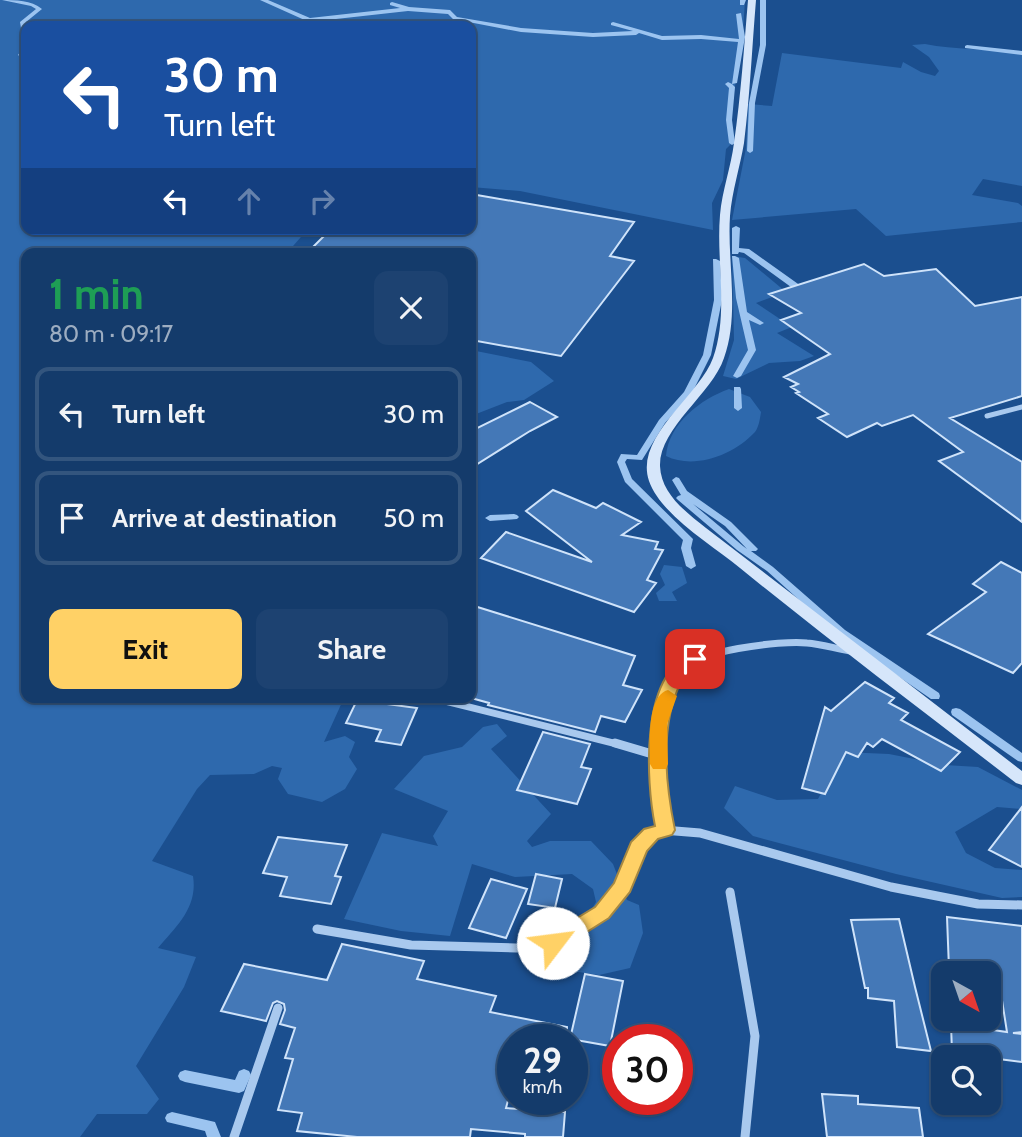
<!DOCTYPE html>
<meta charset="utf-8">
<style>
:root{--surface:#143b6b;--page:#1d4271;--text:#f1f3f6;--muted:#9dadc1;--line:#33557e;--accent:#ffd166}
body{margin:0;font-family:Cabin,sans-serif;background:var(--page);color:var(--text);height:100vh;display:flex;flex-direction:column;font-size:26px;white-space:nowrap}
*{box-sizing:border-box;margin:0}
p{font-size:23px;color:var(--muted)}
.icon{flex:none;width:38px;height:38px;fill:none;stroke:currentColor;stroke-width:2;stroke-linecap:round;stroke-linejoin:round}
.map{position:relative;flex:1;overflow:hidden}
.sheet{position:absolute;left:21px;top:248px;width:455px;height:455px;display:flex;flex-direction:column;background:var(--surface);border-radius:14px;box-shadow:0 2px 5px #0004,0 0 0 2px var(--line)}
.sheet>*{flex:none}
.hud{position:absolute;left:21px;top:21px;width:455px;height:214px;border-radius:14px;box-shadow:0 2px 5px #0004,0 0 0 2px var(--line);background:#1a4fa0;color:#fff;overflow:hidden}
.needle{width:46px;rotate:140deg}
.controls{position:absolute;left:931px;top:961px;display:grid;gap:14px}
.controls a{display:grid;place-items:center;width:70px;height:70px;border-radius:14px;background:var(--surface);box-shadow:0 2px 5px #0004,0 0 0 2px var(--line);font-size:35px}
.speed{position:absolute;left:497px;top:1024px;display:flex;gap:14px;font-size:35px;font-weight:700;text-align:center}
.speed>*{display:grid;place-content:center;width:91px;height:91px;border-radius:50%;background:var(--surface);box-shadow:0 2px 5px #0004,0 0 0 2px var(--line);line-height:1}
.speed small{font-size:18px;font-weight:400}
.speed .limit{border:10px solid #d22;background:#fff;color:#111}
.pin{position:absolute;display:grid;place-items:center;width:60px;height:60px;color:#fff;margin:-30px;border-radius:14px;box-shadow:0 4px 10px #0006}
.me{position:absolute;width:77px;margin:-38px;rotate:60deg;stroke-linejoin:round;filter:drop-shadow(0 0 5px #0008)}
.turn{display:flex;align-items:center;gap:24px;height:147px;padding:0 28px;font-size:32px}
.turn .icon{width:91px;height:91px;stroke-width:2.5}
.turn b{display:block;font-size:49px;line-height:60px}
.lanes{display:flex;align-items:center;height:66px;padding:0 28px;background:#0003;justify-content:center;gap:35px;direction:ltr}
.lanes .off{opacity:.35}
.round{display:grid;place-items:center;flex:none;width:74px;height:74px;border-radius:14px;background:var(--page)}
.head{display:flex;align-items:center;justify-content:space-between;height:119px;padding:0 28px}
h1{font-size:42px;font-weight:700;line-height:52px;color:#1e9e55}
.action{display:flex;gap:14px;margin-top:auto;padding:14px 28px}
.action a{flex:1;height:80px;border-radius:14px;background:var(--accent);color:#111;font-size:28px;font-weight:700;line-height:80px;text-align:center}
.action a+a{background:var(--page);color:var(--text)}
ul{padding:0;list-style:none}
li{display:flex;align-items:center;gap:21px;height:94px;margin:0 14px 10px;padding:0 14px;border:4px solid var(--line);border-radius:14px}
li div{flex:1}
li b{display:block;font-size:26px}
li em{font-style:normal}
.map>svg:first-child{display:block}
.green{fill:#2e69ad}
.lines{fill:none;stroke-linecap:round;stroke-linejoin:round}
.stream{fill:#9cc4f0;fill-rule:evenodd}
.building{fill:#4478b7;stroke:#cfe3fa;stroke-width:2}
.street-far2{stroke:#a9c9ee;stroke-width:5}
.street-far1{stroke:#a9c9ee;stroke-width:7}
.street{stroke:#a9c9ee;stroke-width:9}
.secondary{fill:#d6e6fa;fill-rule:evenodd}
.route{fill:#ffd166;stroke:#a68842;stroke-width:2}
.slow{fill:#f59e0b}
</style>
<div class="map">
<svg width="1022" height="1137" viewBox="0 0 1022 1137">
<rect width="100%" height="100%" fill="#1b4f8f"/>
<path class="green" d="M0,0H745L742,47L730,115L732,143L726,149L723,180L712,203L713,230L520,191L471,187V26H26V229H308L286,254H26V698H344L324,742L345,736L355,742L349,757L357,769L345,789L322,802L288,794L278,779L282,768L272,766L254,774L210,775L197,789L152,861L193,876C198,907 177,926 158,948L196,957L184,987L136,1066L159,1099L147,1114H97L80,1137H0Z
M925,44C956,50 990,49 1022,53V186L983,179L972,195L1018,203L1022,206V222L886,236L856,209L732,220L746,148L748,104L772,106L782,53L901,68L903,62L921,72L935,76L939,71L929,57L912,45Z
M732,256L745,258L786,292L756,303L792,327L777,333L814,356L800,361L769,363L736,379L723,376L734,340Z
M471,350L531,362L554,381L524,400L507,402L471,416Z
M729,389L750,397L761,412C760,418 759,427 755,432C734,455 694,470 666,456C669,423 701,399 729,389Z
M664,565L682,567L687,583L672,592L677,601H659L656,593L665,585L660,574Z
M497,724L507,736L491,749L551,814L527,841L532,847L550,841H591L613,864L627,900L639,905L643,933L630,968L599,975L551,968L553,953L572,941L596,902L593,889L572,874L515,877L472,864L450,936L401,931L344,919L382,833L438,846L433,836L448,811L394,789L424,756L462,747L483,727Z
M843,752L889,754L945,765L978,767L1022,790V809L997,807L955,832L966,853L995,868L1022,870V897L1002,898L896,874L753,836L724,808L735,786L777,800L818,799Z"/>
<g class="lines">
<path class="stream" d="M2,0C16,0 31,0 42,9L26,22V42L23,40L20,22L36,9L31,6Z
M260,0H268L310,18L400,8L390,5V3L392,2L409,7L450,10L457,17L521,28L593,33L633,31L611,25V23L613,22L662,36L701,35L739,39L736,14L741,13L745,37L737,83L732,84L735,87L732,120L735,143L732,145L729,143L726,120L729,88L725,84L728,82L732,84L738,42L701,39L662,40L639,33L636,35L593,37L521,32L453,19L448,14L408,11L309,22Z
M740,0H746L744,5H740Z
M760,0H766V45L755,103L753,151L750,153L747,151L749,103L760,45Z
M26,45V51L24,55L26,56V61L18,55L24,46Z
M967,45L1022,51V55L965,48V46Z
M736,226L740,228L739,248L749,249L808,291V295H802L744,253L739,252L738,254H732V228Z
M732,256H735L739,258L747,312L764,323L760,325L749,320L756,350L741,376L737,378L733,376L748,350L736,298Z
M713,259H716L720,261L722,300L711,355L692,393L665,423L642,460L627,459L625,462L632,479L693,539L691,548L696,566L691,569L686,566L681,548L683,540L625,482L617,462L621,454L637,455L659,420L684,392L703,355L714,300Z
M734,387H740L741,389L742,408L738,411L734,408Z
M676,477L679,478L687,491L731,522L758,549L756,551H751L773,567L845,630L939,693L940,696L939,699H931L837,634L767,571L737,550L678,500L676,498L678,496L681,495L672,480ZM693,504L725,526L747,549L743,546Z
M514,514L517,515L519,517L517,519L490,521L485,518L490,515Z
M956,708L960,709L1022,753V762L1018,761L952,715L951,712L952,709Z
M244,1069L249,1071L251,1075L244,1091L239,1093L185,1082L180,1080L178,1076L180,1072L185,1070L235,1080L239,1071Z
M172,1112L215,1122L221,1137H207L205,1131L167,1122L165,1118L167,1114Z"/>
</g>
<path class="building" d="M471,194L634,222L610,256L634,261L561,356L471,340V254H306L331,229H471Z
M864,264L884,276L936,269L975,306L1022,297V396L950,418L1022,462V522L939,461L963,452L913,415L882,426L877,423L847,437L818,418L828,414L796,393L799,392L791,387L798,384L784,377L830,354L781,320L801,313L769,294Z
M530,402L557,417L530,431L471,468V431Z
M553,490L596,508L603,503L641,522L622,535L658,542L655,549L663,550L647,580L656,583L634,612L481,558L506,532L592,562L526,511Z
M1001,562L1022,573V663L1013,673L928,634L986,592L973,584Z
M471,605L635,656L623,685L642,690L625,722L601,716L595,732L488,705L489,703L471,698Z
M865,682L894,698L889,703L908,713L901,720L960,752L941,771L882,739L873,747L867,743L858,757L846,752L825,794L802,788L825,707L831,711Z
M357,700L417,708L401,745L376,741L381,730L346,723Z
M543,732L590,744L581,767L591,769L577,804L517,790Z
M1022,807V867L989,850Z
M278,837L347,845L335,876L341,877L331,904L280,896L287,877L263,873Z
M536,874L562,879L555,908L528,904Z
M491,879L527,889L506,938L469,928Z
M947,917L1022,926V1032L1013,1033L1022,1034V1062L952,1053L951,1024L1007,1032L998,975L949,969Z
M899,919L915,987L931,1051L897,1047L894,1001L868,998V988H865L851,920Z
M342,944L424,961L417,979L496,996L490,1012L567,1027L566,1040H513V1081L506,1108L565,1112L563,1137H525V1134L471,1129L470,1137H357L297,1131L302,1113L278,1110L293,1059L285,1058L295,1028L280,1024L285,1010L284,1004L277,1001L273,1003L266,1021L221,1011L244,964L327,980Z
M585,974L623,981L610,1046L570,1039Z
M822,1094L858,1096V1104L919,1108L923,1137H827Z"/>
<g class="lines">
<path class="street-far2" d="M987,416L1022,407"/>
<path class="street-far1" d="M433,698L621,745
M657,745C657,729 667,685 677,672C693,651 781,640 807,643C822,644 836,649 850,651"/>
<path class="street" d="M615,743L659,756
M657,743L660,805L665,830
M730,892L755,1036L745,1137
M317,929L411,945L516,948L551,944L581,929L608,906L622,888L645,840L663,830L700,833L891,887L978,904L1022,905
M234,1137L278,1008"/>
<path class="secondary" d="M748,0H756C752,48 750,95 744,143C740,167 732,191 730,216C727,262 740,314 724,358C712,394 659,428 660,466C661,494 686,512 706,528L1022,771V785L1016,783C924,712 831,642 740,568C712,545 661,515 649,481C634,437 699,396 713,358C729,313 716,262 720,215C722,191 731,167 734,143C741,95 744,47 748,0Z"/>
</g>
<path class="route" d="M695,654L703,659C698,667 687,670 683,678C659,722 665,782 675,830L672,835L658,839L647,851L630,892L609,918L560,949L553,951L546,949L543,943L546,937L595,907L614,883L631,842L644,829L655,826C646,782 639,669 695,654Z"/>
<path class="slow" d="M668,690L677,696L667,724L668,764L666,769H653L650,764C650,746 646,696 668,690Z"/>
</svg>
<div class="controls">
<a><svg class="needle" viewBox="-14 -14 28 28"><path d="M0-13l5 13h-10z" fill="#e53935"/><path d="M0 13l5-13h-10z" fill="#9dadc1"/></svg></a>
<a><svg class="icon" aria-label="search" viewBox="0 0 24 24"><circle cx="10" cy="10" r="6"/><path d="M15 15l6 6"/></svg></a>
</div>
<div class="speed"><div>29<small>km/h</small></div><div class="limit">30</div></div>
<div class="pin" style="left:695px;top:659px;background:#d93025"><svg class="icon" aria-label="arrive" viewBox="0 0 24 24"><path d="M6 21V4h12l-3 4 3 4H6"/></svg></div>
<svg class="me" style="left:553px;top:943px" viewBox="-20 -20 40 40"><circle r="19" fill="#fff"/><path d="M0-13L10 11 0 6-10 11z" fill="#ffd166"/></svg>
<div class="hud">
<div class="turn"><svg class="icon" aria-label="left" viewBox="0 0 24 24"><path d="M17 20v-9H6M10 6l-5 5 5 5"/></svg><div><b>30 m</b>Turn left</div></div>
<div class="lanes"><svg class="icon" aria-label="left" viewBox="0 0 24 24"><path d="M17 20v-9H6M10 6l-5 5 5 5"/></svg><svg class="icon off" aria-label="ahead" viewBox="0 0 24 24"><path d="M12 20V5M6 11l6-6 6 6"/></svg><svg class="icon off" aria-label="right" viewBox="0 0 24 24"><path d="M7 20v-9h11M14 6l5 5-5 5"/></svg></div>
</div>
<section class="sheet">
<div class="head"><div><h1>1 min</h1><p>80 m · 09:17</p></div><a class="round"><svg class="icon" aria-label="close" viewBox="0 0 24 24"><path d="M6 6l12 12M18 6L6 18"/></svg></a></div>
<ul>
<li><svg class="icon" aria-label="left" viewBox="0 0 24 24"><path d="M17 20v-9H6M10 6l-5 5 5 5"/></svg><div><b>Turn left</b></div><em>30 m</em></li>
<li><svg class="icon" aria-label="arrive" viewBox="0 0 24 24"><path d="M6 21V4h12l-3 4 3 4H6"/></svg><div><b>Arrive at destination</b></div><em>50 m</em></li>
</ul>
<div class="action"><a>Exit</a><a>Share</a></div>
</section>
</div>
